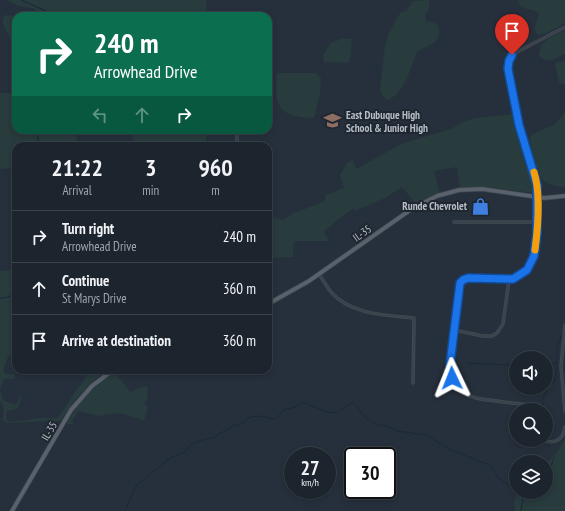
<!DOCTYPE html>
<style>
:root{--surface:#1c242d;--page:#252c35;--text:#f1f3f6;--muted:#a0a4aa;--line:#3a4149}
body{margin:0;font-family:"PT Sans Narrow",sans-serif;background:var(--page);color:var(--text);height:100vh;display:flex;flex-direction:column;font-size:15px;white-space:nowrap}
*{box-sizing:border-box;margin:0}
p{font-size:13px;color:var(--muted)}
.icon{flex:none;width:22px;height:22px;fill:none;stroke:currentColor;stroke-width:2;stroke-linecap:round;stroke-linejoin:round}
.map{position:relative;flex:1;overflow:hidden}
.panel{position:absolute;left:12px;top:142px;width:260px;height:232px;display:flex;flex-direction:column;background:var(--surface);border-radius:12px;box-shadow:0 2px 6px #0003,0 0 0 1px var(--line)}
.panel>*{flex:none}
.hud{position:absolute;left:12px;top:12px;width:260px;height:122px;border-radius:12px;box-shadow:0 2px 6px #0003,0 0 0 1px var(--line);background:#0b6e4f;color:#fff;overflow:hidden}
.fabs{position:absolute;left:509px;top:351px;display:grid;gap:8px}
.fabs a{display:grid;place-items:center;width:44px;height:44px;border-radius:50%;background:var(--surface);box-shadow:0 2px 6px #0003,0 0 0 1px var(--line);font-size:20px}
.speed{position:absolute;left:284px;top:447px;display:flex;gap:8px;font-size:20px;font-weight:700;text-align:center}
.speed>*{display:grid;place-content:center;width:52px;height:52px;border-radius:50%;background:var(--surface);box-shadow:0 2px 6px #0003,0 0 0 1px var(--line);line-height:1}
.speed small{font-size:10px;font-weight:400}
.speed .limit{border:2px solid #111;border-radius:6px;background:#fff;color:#111}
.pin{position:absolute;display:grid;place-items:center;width:34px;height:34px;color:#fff;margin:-41px -17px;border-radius:50% 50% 50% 0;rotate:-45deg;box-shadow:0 0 4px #0007}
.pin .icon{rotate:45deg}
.me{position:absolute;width:44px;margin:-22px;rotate:358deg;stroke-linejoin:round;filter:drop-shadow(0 0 3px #0008)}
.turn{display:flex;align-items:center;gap:14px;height:84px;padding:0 16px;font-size:18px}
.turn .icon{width:52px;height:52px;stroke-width:2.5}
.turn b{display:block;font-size:28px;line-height:34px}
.lanes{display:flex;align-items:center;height:38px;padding:0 16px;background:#0003;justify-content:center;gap:20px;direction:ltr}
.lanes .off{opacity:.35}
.eta{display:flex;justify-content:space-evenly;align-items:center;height:68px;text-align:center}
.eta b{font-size:24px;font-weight:800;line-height:28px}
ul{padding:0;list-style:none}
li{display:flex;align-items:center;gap:12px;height:52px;padding:0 16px;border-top:1px solid var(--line)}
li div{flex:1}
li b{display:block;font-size:15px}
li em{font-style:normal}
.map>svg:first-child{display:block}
.green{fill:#283b3d}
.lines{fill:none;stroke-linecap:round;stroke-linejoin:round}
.stream{stroke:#1a2839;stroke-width:1}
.minor-casing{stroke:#434b55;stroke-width:3.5}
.primary-casing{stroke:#434b55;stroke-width:5}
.minor{stroke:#3a424c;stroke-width:2}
.primary{stroke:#58616c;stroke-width:3.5}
.route-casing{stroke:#114b97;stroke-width:10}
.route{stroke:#1a73e8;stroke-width:7}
.slow{stroke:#f59e0b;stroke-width:7}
.labels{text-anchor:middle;stroke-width:4;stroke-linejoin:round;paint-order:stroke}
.poi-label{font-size:11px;font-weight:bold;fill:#b6bdc7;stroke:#1f2731;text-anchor:start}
.street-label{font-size:11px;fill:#b6bdc7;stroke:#1f2731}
</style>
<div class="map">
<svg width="565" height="511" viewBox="0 0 565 511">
<rect width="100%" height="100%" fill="#26303c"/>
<path class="green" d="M7,0H206V16H40L35,9L17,5Z
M429,0V8L425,16L426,21L432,22L438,25C442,45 431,43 417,52C411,67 404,94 388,100L383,96L380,90L385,45L389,33L400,13L406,11L413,1Z
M517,0H565V23L545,34L538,35C531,30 537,22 539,15L538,12L521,7Z
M6,15L16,16V66L13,55L11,41L3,24V18Z
M565,30V54C554,58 550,65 539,56C539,39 552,37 565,30Z
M344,38L352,39L350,61L347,63L324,62L323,55L331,43Z
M565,61V85L559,83L555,63Z
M277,73H316L321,78L320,94L314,118C278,117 274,107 277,73Z
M0,93H16V130H76L78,146H16V191L14,170L12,168L0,169Z
M565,112V187C557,189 542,181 537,174C536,171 531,145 530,140L531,135L555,124Z
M514,114L519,133L535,187L534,193L485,187L460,188L457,167L434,171L440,193L415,203L402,187L385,198L355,211L353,208L324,231L329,241H294L293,257L268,258V218L270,217L283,220L292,214L325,201L326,195L344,188L340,175L347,163L353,160L356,169L401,144L451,129L465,121L475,118Z
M130,130H206V146H135Z
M16,265V349L7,359L3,369L5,374H14L15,377L14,379H4L0,390V271L10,270Z
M81,370H108C88,383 73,401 61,421L6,423L3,419C3,412 6,406 0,401V390L3,400L16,405L20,396H22C21,400 19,407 16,409C12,410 10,409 6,412L7,421L13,422L38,418H55L58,417L64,410L75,392L86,378V375Z
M115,372L130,392L145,386L148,388L147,400L143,404L147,406V411L144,420L120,413L98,416L78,411L72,421L73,424H66C79,402 94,386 115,372Z
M565,438V511H515L514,503L517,492H546V464L558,451Z"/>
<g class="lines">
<path class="stream" d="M21,0L46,11L51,16
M37,130L39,146
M0,298C9,298 11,296 16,290
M468,363L506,365L516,364
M552,365L556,362
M554,382L557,368V346L563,333
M545,410L542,401L547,390
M546,412L548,424L546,432
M546,432L548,438
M549,443L550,448
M546,467L551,466L554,458
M524,497L532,494L534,492
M125,511L136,486L152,472L172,457L183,453L192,444L202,440L214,438L217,435L235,425H240L250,417L261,416L274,419L278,417L283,410L296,407L299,404L304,403L330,413L337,412L353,402C359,406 361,415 367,419C376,426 388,425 397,431L426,435L451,450L492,466L497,476L508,485L516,488
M521,511L523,497L521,492"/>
<defs>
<path id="minor" d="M237,130V146
M454,222H537
M319,274C323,280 327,287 331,292C351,315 386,315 414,318L413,383
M565,325L561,366L565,411
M454,330L483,336H492L497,333L503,324L509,280
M539,410L534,405C521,404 509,403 497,401C470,398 451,396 450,364L460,283L463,280L468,278L513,279L527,270L534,256L537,233V185L519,125L508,64L510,58L515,53L565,27
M541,440C554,444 563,441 565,427"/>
<path id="primary" d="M268,304L309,281L413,208L437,196L459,190L482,189L544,198L565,196
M12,511L71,410L92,386L113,370"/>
</defs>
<use href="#minor" class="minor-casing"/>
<use href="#primary" class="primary-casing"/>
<use href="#minor" class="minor"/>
<use href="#primary" class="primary"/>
</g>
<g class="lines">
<defs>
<path id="route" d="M452,378L450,364L460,283L463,280L468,278L513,279L527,270L534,256L537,233V185L519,125L508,69L509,61L512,55"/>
</defs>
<use href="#route" class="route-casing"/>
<use href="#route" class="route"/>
<path class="slow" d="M534,172C541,194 538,227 535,250"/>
</g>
<defs>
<symbol id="school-bare" viewBox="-9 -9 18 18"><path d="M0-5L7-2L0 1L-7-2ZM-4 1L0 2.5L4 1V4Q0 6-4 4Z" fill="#8d6e63" stroke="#1f2731" stroke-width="2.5" paint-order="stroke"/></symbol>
<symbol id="shop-bare" viewBox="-9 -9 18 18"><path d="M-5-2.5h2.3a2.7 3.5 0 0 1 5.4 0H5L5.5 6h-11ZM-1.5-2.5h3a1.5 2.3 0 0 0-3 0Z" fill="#3f7fe0" stroke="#1f2731" stroke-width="2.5" paint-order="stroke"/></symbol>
</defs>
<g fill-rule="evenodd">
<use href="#school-bare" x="320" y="108" width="25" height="25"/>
<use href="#shop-bare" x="468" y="194" width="25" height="25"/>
</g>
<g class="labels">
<g class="poi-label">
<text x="346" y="119">East Dubuque High<tspan x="346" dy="13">School &amp; Junior High</tspan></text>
<text x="467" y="210" text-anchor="end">Runde Chevrolet</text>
</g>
<g class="street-label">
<text transform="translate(362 233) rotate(-35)" y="4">IL-35</text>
<text transform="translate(49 431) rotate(-60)" y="4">IL-35</text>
</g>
</g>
</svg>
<div class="fabs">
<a><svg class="icon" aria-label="sound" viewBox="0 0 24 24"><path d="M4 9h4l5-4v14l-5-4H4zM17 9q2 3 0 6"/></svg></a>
<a><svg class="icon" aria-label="search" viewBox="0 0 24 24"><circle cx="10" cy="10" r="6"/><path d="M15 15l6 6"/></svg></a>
<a><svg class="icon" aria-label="layers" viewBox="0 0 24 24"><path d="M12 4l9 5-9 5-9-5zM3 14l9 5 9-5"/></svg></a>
</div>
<div class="speed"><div>27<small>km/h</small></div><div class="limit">30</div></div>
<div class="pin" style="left:512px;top:55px;background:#d93025"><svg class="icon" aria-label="arrive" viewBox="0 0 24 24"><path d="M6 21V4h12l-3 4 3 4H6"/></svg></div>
<svg class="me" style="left:452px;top:378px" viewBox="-20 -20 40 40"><path d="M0-17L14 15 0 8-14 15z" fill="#1a73e8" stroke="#fff" stroke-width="4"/></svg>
<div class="hud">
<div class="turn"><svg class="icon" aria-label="right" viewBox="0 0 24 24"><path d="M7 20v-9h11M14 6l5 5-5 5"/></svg><div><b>240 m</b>Arrowhead Drive</div></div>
<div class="lanes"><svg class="icon off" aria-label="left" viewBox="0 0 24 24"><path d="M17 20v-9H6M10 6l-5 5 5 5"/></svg><svg class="icon off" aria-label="ahead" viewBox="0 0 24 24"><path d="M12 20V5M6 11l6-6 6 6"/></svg><svg class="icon" aria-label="right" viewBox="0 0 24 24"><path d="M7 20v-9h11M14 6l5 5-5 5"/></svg></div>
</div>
<section class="panel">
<div class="eta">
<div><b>21:22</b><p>Arrival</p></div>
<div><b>3</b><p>min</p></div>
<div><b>960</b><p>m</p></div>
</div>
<ul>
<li><svg class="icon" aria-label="right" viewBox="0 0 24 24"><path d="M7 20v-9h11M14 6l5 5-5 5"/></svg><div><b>Turn right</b><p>Arrowhead Drive</p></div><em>240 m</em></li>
<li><svg class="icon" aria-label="ahead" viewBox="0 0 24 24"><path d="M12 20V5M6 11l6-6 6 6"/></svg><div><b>Continue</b><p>St Marys Drive</p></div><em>360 m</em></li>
<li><svg class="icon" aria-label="arrive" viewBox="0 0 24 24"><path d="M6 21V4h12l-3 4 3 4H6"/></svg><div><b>Arrive at destination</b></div><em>360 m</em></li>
</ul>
</section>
</div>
